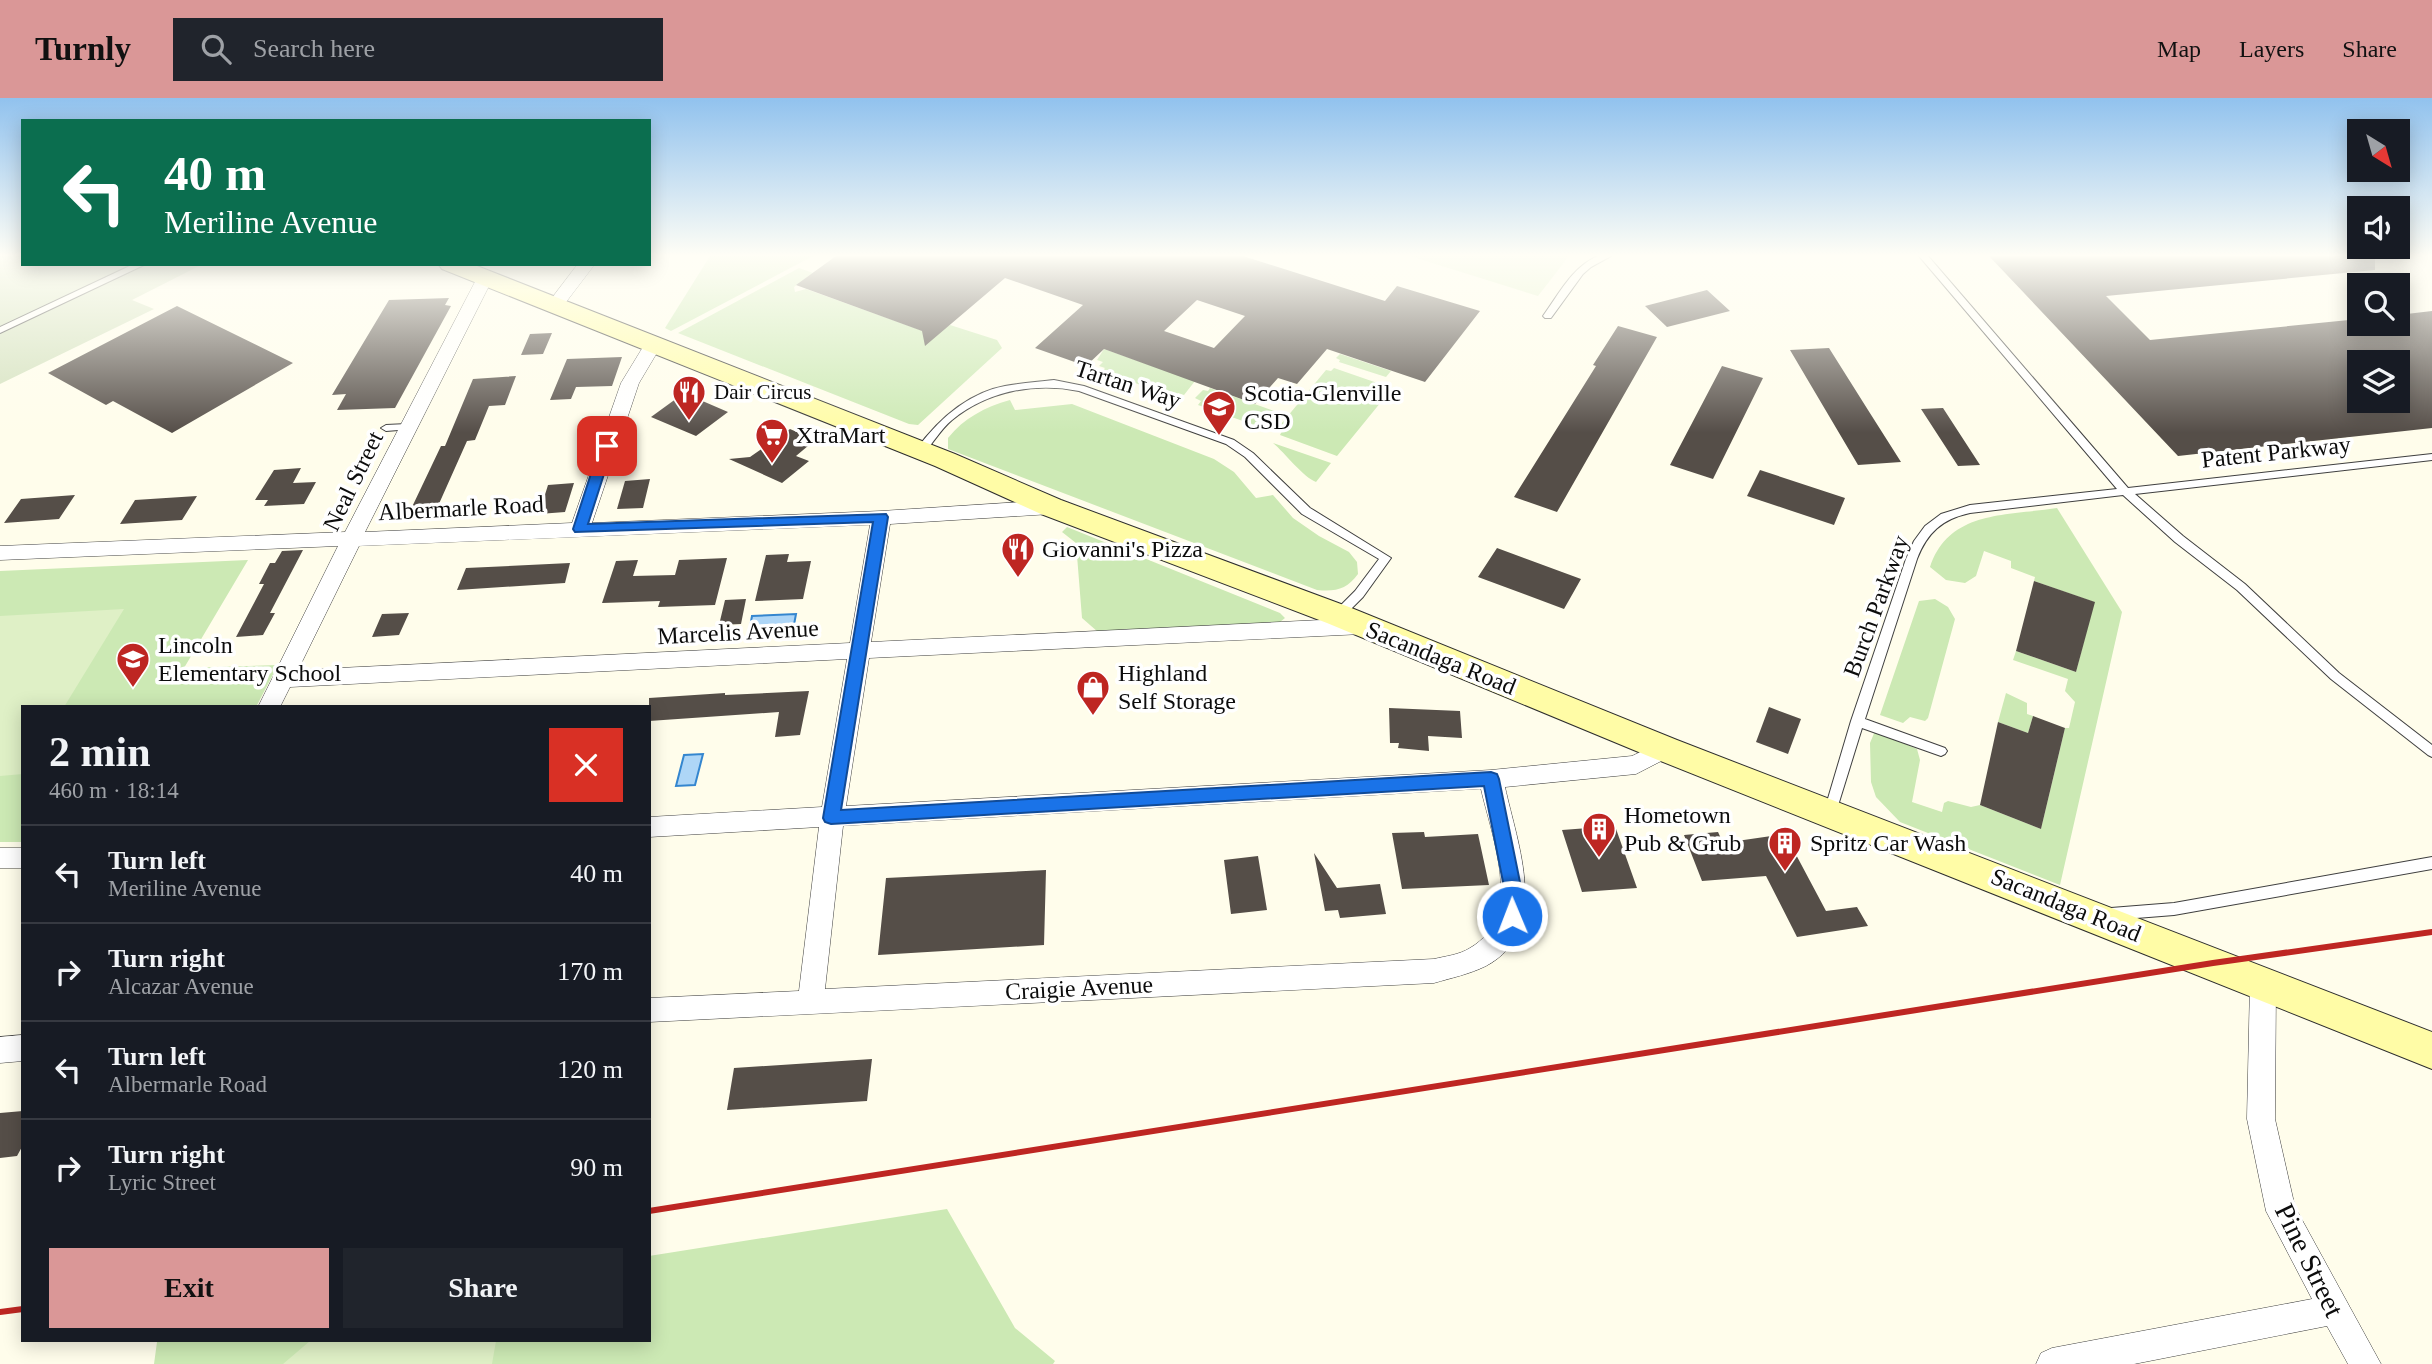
<!DOCTYPE html>
<meta charset="utf-8">
<style>
:root{--surface:#171b24;--page:#20242c;--text:#f1f3f6;--muted:#9ea1a6;--line:#363941;--accent:#da9797}
body{margin:0;font-family:"Times New Roman",serif;background:var(--page);color:var(--text);height:100vh;display:flex;flex-direction:column;font-size:26px;white-space:nowrap}
*{box-sizing:border-box;margin:0}
p{font-size:23px;color:var(--muted)}
.icon{flex:none;width:38px;height:38px;fill:none;stroke:currentColor;stroke-width:2;stroke-linecap:round;stroke-linejoin:round}
.map{position:relative;flex:1;overflow:hidden}
.side{position:absolute;left:21px;top:607px;width:630px;height:637px;display:flex;flex-direction:column;background:var(--surface);border-radius:0px;box-shadow:0 4px 18px #0003}
.side>*{flex:none}
.guide{position:absolute;left:21px;top:21px;width:630px;height:147px;border-radius:0px;box-shadow:0 4px 18px #0003;background:#0b6e4f;color:#fff;overflow:hidden}
.needle{width:46px;rotate:143deg}
.controls{position:absolute;left:2347px;top:21px;display:grid;gap:14px}
.controls a{display:grid;place-items:center;width:63px;height:63px;border-radius:0px;background:var(--surface);box-shadow:0 4px 18px #0003;font-size:35px}
.pin{position:absolute;display:grid;place-items:center;width:60px;height:60px;color:#fff;margin:-30px;border-radius:14px;box-shadow:0 4px 10px #0006}
.me{position:absolute;width:77px;margin:-38px;rotate:359deg;stroke-linejoin:round;filter:drop-shadow(0 0 5px #0008)}
.turn{display:flex;align-items:center;gap:24px;height:147px;padding:0 28px;font-size:32px}
.turn .icon{width:91px;height:91px;stroke-width:2.5}
.turn b{display:block;font-size:49px;line-height:60px}
.round{display:grid;place-items:center;flex:none;width:74px;height:74px;border-radius:0px;background:var(--page)}
.head{display:flex;align-items:center;justify-content:space-between;height:119px;padding:0 28px}
h1{font-size:42px;font-weight:700;line-height:52px}
.action{display:flex;gap:14px;margin-top:auto;padding:14px 28px}
.action a{flex:1;height:80px;border-radius:0px;background:var(--accent);color:#111;font-size:28px;font-weight:700;line-height:80px;text-align:center}
.action a+a{background:var(--page);color:var(--text)}
ul{padding:0;list-style:none}
li{display:flex;align-items:center;gap:21px;height:98px;padding:0 28px;border-top:2px solid var(--line)}
li div{flex:1}
li b{display:block;font-size:26px}
li em{font-style:normal}
header{display:flex;align-items:center;gap:42px;box-sizing:border-box;height:98px;padding:0 35px;background:var(--accent);color:#111}
header strong{font-size:33px}
nav{display:flex;gap:38px;margin-inline-start:auto;font-size:24px}
.search{width:490px;height:63px;background:var(--page);display:flex;align-items:center;gap:18px;box-sizing:border-box;padding:0 24px;border-radius:0px;color:var(--muted);font-size:26px}
.map>svg:first-child{display:block}
.green{fill:#cce9b4}
.cemetery{fill:#d2e0bc}
.pitch{fill:#dff0c6}
.water{fill:#aed6f7;stroke:#3486cf;stroke-width:2}
.building{fill:#554e48;fill-rule:evenodd}
.lines{fill:none;stroke-linecap:round;stroke-linejoin:round}
.lane-casing{stroke:#3f3f3f;stroke-width:2}
.street-casing{stroke:#3f3f3f;stroke-width:1}
.secondary-casing{stroke:#2e2e2e;stroke-width:2}
.lane{fill:#fff;fill-rule:evenodd}
.street{fill:#fff;fill-rule:evenodd}
.secondary{fill:#fffca6;fill-rule:evenodd}
.rail{stroke:#be2622;stroke-width:6}
.route{fill:#1a73e8;stroke:#114b97;stroke-width:2}
.labels{text-anchor:middle;stroke-width:7;stroke-linejoin:round;paint-order:stroke}
.far-poi-label{font-size:21px;fill:#0c0c0c;stroke:#fff;text-anchor:start}
.street-label{font-size:24px;fill:#0c0c0c;stroke:#fff}
.poi-label{font-size:24px;fill:#0c0c0c;stroke:#fff;text-anchor:start}
.near-street-label{font-size:28px;fill:#0c0c0c;stroke:#fff}
</style>
<header>
<strong>Turnly</strong>
<div class="search"><svg class="icon" aria-label="search" viewBox="0 0 24 24"><circle cx="10" cy="10" r="6"/><path d="M15 15l6 6"/></svg>Search here</div>
<nav><a>Map</a><a>Layers</a><a>Share</a></nav>
</header>
<div class="map">
<svg width="2432" height="1266" viewBox="0 0 2432 1266">
<rect width="100%" height="100%" fill="#fffdeb"/>
<path class="green" d="M710,158H813L671,233L665,230Z
M799,170L813,175L794,189L795,194L806,191L926,234L923,237L926,241L950,227L997,242L1002,250L918,327L909,326L678,235Z
M1104,251L1195,283L1184,297L1178,295L1174,299L1102,273L1105,270L1099,268L1103,264L1097,262Z
M1340,256L1391,273L1386,279L1339,264L1340,262L1336,260Z
M1334,270L1386,288L1385,291L1390,293L1337,358L1280,337L1282,333L1277,331L1326,272L1331,273Z
M1210,290L1277,314L1264,325L1258,324L1254,327L1198,307L1201,303L1195,300L1203,292L1208,293Z
M1010,302L1015,312L1072,306L1214,361L1234,374L1256,400L1273,397L1293,420L1319,438L1349,454L1357,464L1358,476C1347,491 1336,494 1317,492L948,351V340C964,320 985,309 1010,302Z
M1273,345L1331,365L1316,384C1303,379 1285,355 1273,345Z
M2057,410L2122,514L2060,787L1900,724L1876,699L1871,684L1870,645L1875,633L1917,651L1920,662L1912,704L1942,714L1944,705L1948,703L1971,709L1980,707L2041,731L2065,630H2069L2075,604L2065,593L2068,581L2013,562L2016,553L2076,574L2094,504L2034,483L2035,479L2011,470V463L1984,453L1976,478L1965,485L1946,482L1930,469C1949,412 2006,418 2057,410Z
M1067,429L1280,515L1285,520L1280,524L1098,534L1082,520L1076,445L1062,434Z
M248,462L184,570L278,567L256,609H23V744H0V473Z
M1935,501L1948,509L1955,521L1928,620L1925,623L1910,619L1903,625L1880,617L1919,503Z
M2006,595L2027,605V616L2033,618L2028,635L1998,624Z
M947,1111L1015,1230L1055,1263L1053,1266H154L157,1244L163,1243L649,1242V1158Z"/>
<path class="cemetery" d="M0,158H23V166H203L132,202L154,211L0,286Z"/>
<path class="pitch" d="M1410,158H1569L1538,198Z
M124,511L64,609H23V676L0,678V518Z
M310,1243V1242L496,1243L492,1266H283Z"/>
<path class="water" d="M796,516L793,532L749,535L752,518Z
M703,656L695,687L676,688L684,657Z"/>
<path class="building" d="M836,158H1243L1385,203L1397,188L1480,213L1425,284L1327,251L1297,286L1278,280L1255,306L1104,251L1086,268L1035,250L1083,207L1005,180L925,248L922,233L796,187ZM1197,202L1245,218L1214,250L1164,233Z
M1989,158H2375V172L2106,198L2150,242L2359,221V226H2398V217L2432,213V330L2178,358ZM2359,264H2398V303H2359Z
M1707,192L1730,213L1667,229L1645,208Z
M449,200L445,207L451,208L395,310L337,312L346,296L332,297L389,202Z
M177,208L293,265L172,335L113,303L106,307L48,275Z
M1618,228L1657,239L1557,414L1514,399L1596,268L1593,267Z
M552,235L543,256L521,257L530,236Z
M1829,250L1868,312L1901,364L1858,367L1790,252Z
M622,259L612,288L576,289L571,301L550,302L567,261Z
M1722,268L1763,280L1713,381L1670,367Z
M516,278L505,307L489,308L475,342L467,343L438,408L412,409L441,348H445L473,281Z
M684,295L728,314L696,338L651,319Z
M1943,310L1980,367L1958,368L1921,311Z
M790,331L815,342L796,358L809,363L782,385L729,361L750,359Z
M301,370L293,385L316,384L304,406L264,408L268,402H255L274,372Z
M1760,372L1845,400L1834,427L1747,398Z
M650,381L643,410L617,411L625,383Z
M574,385L565,414L539,416L548,387Z
M75,397L59,421L4,425L21,401Z
M197,398L182,422L120,426L135,402Z
M1497,450L1581,481L1564,511L1478,479Z
M303,452L270,515H275L263,537L236,539L264,486H259L270,465H275L282,453Z
M789,456L787,464L811,463L803,501L755,503L766,457Z
M727,460L715,507L658,509L660,503L602,505L616,463L638,462L633,478L675,477L679,462Z
M570,465L565,485L457,492L466,470Z
M2034,483L2095,504L2076,574L2016,553Z
M746,501L741,526L719,527L725,502Z
M409,515L399,537L372,539L382,516Z
M809,593L800,637L775,639L779,614L649,623V600L725,595V597Z
M1769,609L1801,621L1788,656L1756,644Z
M1389,610L1460,613L1462,640L1428,638L1429,653L1398,650L1399,645H1390Z
M2033,618L2065,630L2041,731L1980,707L1998,624L2028,635Z
M1615,728L1637,790L1582,794L1562,732Z
M1424,734L1425,739L1478,736L1489,787L1402,791L1392,735Z
M1718,734L1723,745L1785,736L1826,813L1857,809L1868,828L1797,839L1766,778L1702,783L1684,737Z
M1314,755L1337,790L1380,786L1386,816L1340,820L1338,812L1325,813Z
M1258,758L1267,812L1231,816L1224,762Z
M1046,772L1044,847L878,857L886,780Z
M872,961L867,1003L727,1012L734,970Z
M23,1013V1047L17,1058L0,1060V1015Z"/>
<g class="lines">
<defs>
<path id="lane" d="M1598,158H1611L1591,169L1583,176L1551,220H1545L1543,218C1559,196 1572,169 1598,158Z
M1919,158H1928L2128,390L2432,356V362L2135,396L2183,438L2245,486L2339,575L2432,647V659L2428,657L2331,581L2237,492L2175,444L2123,397L1970,415C1942,421 1927,435 1917,461L1865,621L1945,650L1947,653L1945,656L1941,658L1862,630L1836,714L1835,718L1830,719L1825,718L1824,714L1851,623L1906,461L1914,443L1925,428L1941,416L1970,407L2117,391Z
M134,166H146L0,235V229Z
M1054,282L1084,288L1234,342L1253,355L1310,410L1391,460L1363,499L1342,520H1334L1332,517L1334,514L1355,493L1379,461L1302,416L1245,359L1226,346L1079,293C1035,284 987,293 952,322C941,331 933,345 924,355H916L915,353C937,323 967,295 1005,288C1021,285 1038,284 1054,282Z
M407,326L411,327V331L386,333L381,330L386,327Z
M2432,759V771L2174,817L2111,822L2106,820L2104,816L2106,812L2111,810L2174,805Z"/>
<path id="street" d="M578,166H595L560,212H548L546,208Z
M485,175L493,180L365,434L572,425L621,285L646,244L652,243L661,248L639,285L592,425L881,413L1051,402L1058,404L1061,409L1058,414L1051,416L890,426L871,544L1362,520L1370,523L1373,528L1370,533L1362,536L869,560L846,708L1491,672L1632,658L1665,642L1673,645L1677,651L1673,657L1636,676L1505,689C1517,745 1552,833 1486,868C1470,876 1451,880 1434,885L649,924V900L799,893L819,729L649,739V719L822,709L847,561L290,589L280,609H258L338,448L0,462V448L345,434L477,180ZM870,427L850,545L298,572L359,448ZM1481,691C1492,740 1525,818 1470,850C1459,857 1446,858 1434,861L825,891L843,728Z
M0,750H23V770H0Z
M2263,874L2272,878L2276,886L2275,1021L2295,1109L2381,1266H2348L2327,1228L2134,1266H2036L2041,1255L2052,1250L2312,1201L2266,1113L2247,1021L2250,886L2254,878Z
M23,937V963L0,965V939Z"/>
<path id="secondary" d="M438,166H472L955,356L1061,402L1349,509L1677,642L2432,934V971L1653,660L1327,525L1041,416L935,368L442,171Z"/>
</defs>
<use href="#lane" class="lane-casing"/>
<use href="#street" class="street-casing"/>
<use href="#secondary" class="secondary-casing"/>
<use href="#lane" class="lane"/>
<use href="#street" class="street"/>
<use href="#secondary" class="secondary"/>
<path class="rail" d="M649,1113L2213,865L2432,834
M0,1214L23,1211"/>
</g>
<linearGradient id="sky" x2="0" y2="1"><stop stop-color="#91c2ee"/><stop offset="0.47" stop-color="#fffef6"/><stop offset="1" stop-color="#fffef6" stop-opacity="0"/></linearGradient>
<rect width="2432" height="335" fill="url(#sky)"/>
<path class="route" d="M607,344L613,348L588,426L886,416L888,419L841,712L1491,674L1497,676L1499,681L1522,794L1518,823L1512,825L1506,823L1503,818L1505,794L1484,688L831,726L825,724L823,720L873,424L575,434L573,431L600,348Z"/>
<defs>
<symbol id="restaurant-pin" viewBox="-11 -11 22 30"><path d="M0 17L-7.5 6A9.5 9.5 0 1 1 7.5 6Z" fill="#be2622" stroke="#fff"/><path d="M-5-6h1v4h1v-4h1v4h1v-4h1v5L-1.5 .5V6h-2V.5L-5-1ZM5-6V6H3V1.5H1.5Q1.5-4 5-6Z" fill="#fff"/></symbol>
<symbol id="school-pin" viewBox="-11 -11 22 30"><path d="M0 17L-7.5 6A9.5 9.5 0 1 1 7.5 6Z" fill="#be2622" stroke="#fff"/><path d="M0-5L7-2L0 1L-7-2ZM-4 1L0 2.5L4 1V4Q0 6-4 4Z" fill="#fff"/></symbol>
<symbol id="supermarket-pin" viewBox="-11 -11 22 30"><path d="M0 17L-7.5 6A9.5 9.5 0 1 1 7.5 6Z" fill="#be2622" stroke="#fff"/><path d="M-6-5.5h2.5l.6 2H6L4.5 2H-2.5L-4.4-4H-6ZM-1.5 3.2a1.3 1.3 0 1 0 .1 0ZM3 3.2a1.3 1.3 0 1 0 .1 0Z" fill="#fff"/></symbol>
<symbol id="shop-pin" viewBox="-11 -11 22 30"><path d="M0 17L-7.5 6A9.5 9.5 0 1 1 7.5 6Z" fill="#be2622" stroke="#fff"/><path d="M-5-2.5h2.3a2.7 3.5 0 0 1 5.4 0H5L5.5 6h-11ZM-1.5-2.5h3a1.5 2.3 0 0 0-3 0Z" fill="#fff"/></symbol>
<symbol id="building-pin" viewBox="-11 -11 22 30"><path d="M0 17L-7.5 6A9.5 9.5 0 1 1 7.5 6Z" fill="#be2622" stroke="#fff"/><path d="M-4-6H4V6H1V3H-1V6H-4ZM-2.5-4.3h1.7v1.8h-1.7ZM.8-4.3h1.7v1.8H.8ZM-2.5-1h1.7V.8h-1.7ZM.8-1h1.7V.8H.8Z" fill="#fff"/></symbol>
</defs>
<g fill-rule="evenodd">
<use href="#restaurant-pin" x="670" y="275" width="38" height="52"/>
<use href="#school-pin" x="1200" y="290" width="38" height="52"/>
<use href="#supermarket-pin" x="753" y="318" width="38" height="52"/>
<use href="#restaurant-pin" x="999" y="432" width="38" height="52"/>
<use href="#school-pin" x="114" y="542" width="38" height="52"/>
<use href="#shop-pin" x="1074" y="570" width="38" height="52"/>
<use href="#building-pin" x="1580" y="712" width="38" height="52"/>
<use href="#building-pin" x="1766" y="726" width="38" height="52"/>
</g>
<g class="labels">
<g class="far-poi-label">
<text x="714" y="301">Dair Circus</text>
</g>
<g class="street-label">
<text transform="translate(1128 286) rotate(18)" y="8">Tartan Way</text>
<text transform="translate(2276 354) rotate(-6)" y="8">Patent Parkway</text>
<text transform="translate(353 383) rotate(-64)" y="8">Neal Street</text>
<text transform="translate(461 410) rotate(-3)" y="8">Albermarle Road</text>
<text transform="translate(1876 508) rotate(-70)" y="8">Burch Parkway</text>
<text transform="translate(738 534) rotate(-3)" y="8">Marcelis Avenue</text>
<text transform="translate(1441 560) rotate(22)" y="8">Sacandaga Road</text>
<text transform="translate(2066 807) rotate(22)" y="8">Sacandaga Road</text>
<text transform="translate(1079 890) rotate(-3)" y="8">Craigie Avenue</text>
</g>
<g class="poi-label">
<text x="1244" y="303">Scotia-Glenville<tspan x="1244" dy="28">CSD</tspan></text>
<text x="796" y="345">XtraMart</text>
<text x="1042" y="459">Giovanni's Pizza</text>
<text x="158" y="555">Lincoln<tspan x="158" dy="28">Elementary School</tspan></text>
<text x="1118" y="583">Highland<tspan x="1118" dy="28">Self Storage</tspan></text>
<text x="1624" y="725">Hometown<tspan x="1624" dy="28">Pub &amp; Grub</tspan></text>
<text x="1810" y="753">Spritz Car Wash</text>
</g>
<g class="near-street-label">
<text transform="translate(2310 1162) rotate(64)" y="10">Pine Street</text>
</g>
</g>
</svg>
<div class="controls">
<a><svg class="needle" viewBox="-14 -14 28 28"><path d="M0-13l5 13h-10z" fill="#e53935"/><path d="M0 13l5-13h-10z" fill="#9ea1a6"/></svg></a>
<a><svg class="icon" aria-label="sound" viewBox="0 0 24 24"><path d="M4 9h4l5-4v14l-5-4H4zM17 9q2 3 0 6"/></svg></a>
<a><svg class="icon" aria-label="search" viewBox="0 0 24 24"><circle cx="10" cy="10" r="6"/><path d="M15 15l6 6"/></svg></a>
<a><svg class="icon" aria-label="layers" viewBox="0 0 24 24"><path d="M12 4l9 5-9 5-9-5zM3 14l9 5 9-5"/></svg></a>
</div>
<div class="pin" style="left:607px;top:348px;background:#d93025"><svg class="icon" aria-label="arrive" viewBox="0 0 24 24"><path d="M6 21V4h12l-3 4 3 4H6"/></svg></div>
<svg class="me" style="left:1512px;top:818px" viewBox="-20 -20 40 40"><circle r="17" fill="#1a73e8" stroke="#fff" stroke-width="3"/><path d="M0-11L8 9 0 5-8 9z" fill="#fff"/></svg>
<div class="guide">
<div class="turn"><svg class="icon" aria-label="left" viewBox="0 0 24 24"><path d="M17 20v-9H6M10 6l-5 5 5 5"/></svg><div><b>40 m</b>Meriline Avenue</div></div>
</div>
<section class="side">
<div class="head"><div><h1>2 min</h1><p>460 m · 18:14</p></div><a class="round" style="background:#d93025;color:#fff"><svg class="icon" aria-label="close" viewBox="0 0 24 24"><path d="M6 6l12 12M18 6L6 18"/></svg></a></div>
<ul>
<li><svg class="icon" aria-label="left" viewBox="0 0 24 24"><path d="M17 20v-9H6M10 6l-5 5 5 5"/></svg><div><b>Turn left</b><p>Meriline Avenue</p></div><em>40 m</em></li>
<li><svg class="icon" aria-label="right" viewBox="0 0 24 24"><path d="M7 20v-9h11M14 6l5 5-5 5"/></svg><div><b>Turn right</b><p>Alcazar Avenue</p></div><em>170 m</em></li>
<li><svg class="icon" aria-label="left" viewBox="0 0 24 24"><path d="M17 20v-9H6M10 6l-5 5 5 5"/></svg><div><b>Turn left</b><p>Albermarle Road</p></div><em>120 m</em></li>
<li><svg class="icon" aria-label="right" viewBox="0 0 24 24"><path d="M7 20v-9h11M14 6l5 5-5 5"/></svg><div><b>Turn right</b><p>Lyric Street</p></div><em>90 m</em></li>
</ul>
<div class="action"><a>Exit</a><a>Share</a></div>
</section>
</div>
